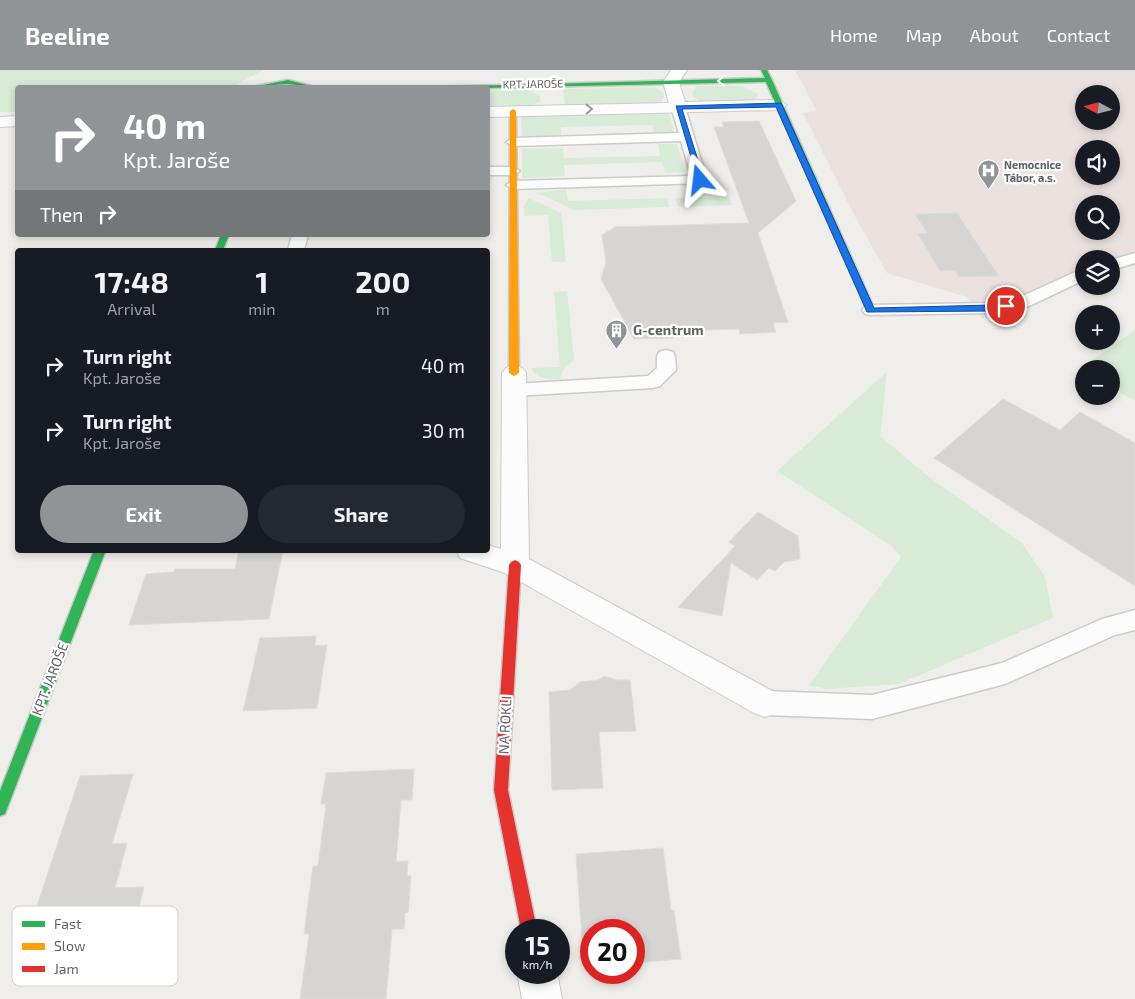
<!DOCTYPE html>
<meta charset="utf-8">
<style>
:root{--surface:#171b24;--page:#242831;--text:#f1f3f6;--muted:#9ea1a6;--accent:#919496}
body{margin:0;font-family:"Exo 2",sans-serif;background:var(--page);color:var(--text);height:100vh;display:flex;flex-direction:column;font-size:19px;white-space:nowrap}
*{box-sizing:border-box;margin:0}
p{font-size:16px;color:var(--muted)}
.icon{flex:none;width:28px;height:28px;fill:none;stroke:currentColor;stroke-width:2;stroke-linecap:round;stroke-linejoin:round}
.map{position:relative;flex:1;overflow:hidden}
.sheet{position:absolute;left:15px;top:178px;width:475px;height:305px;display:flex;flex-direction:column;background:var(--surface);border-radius:5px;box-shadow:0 2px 8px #0003}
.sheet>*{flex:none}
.hud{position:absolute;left:15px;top:15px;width:475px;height:152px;border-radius:5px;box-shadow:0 2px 8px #0003;background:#919496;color:#fff;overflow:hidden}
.needle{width:32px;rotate:277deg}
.fabs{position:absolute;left:1075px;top:15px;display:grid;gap:10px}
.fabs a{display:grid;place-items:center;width:45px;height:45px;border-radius:50%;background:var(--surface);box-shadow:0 2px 8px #0003;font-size:25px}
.speed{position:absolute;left:505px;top:849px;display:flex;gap:10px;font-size:25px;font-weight:700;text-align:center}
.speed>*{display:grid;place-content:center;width:65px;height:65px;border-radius:50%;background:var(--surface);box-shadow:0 2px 8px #0003;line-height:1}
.speed small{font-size:12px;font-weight:400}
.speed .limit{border:8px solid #d22;background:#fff;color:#111}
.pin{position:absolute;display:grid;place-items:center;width:42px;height:42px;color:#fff;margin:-21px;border:2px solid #fff;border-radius:50%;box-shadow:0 1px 5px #0007}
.me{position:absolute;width:55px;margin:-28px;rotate:343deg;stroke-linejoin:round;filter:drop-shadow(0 0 4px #0008)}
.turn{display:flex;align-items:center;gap:18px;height:105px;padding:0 25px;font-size:22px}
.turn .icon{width:65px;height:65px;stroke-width:2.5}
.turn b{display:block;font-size:35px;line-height:42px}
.then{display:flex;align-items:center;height:48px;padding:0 25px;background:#0003;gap:10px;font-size:19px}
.eta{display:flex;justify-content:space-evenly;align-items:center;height:85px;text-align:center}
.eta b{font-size:30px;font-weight:700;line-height:35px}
.cta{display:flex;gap:10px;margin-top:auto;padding:10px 25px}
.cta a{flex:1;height:58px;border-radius:30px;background:var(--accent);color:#fff;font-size:20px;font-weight:700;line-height:58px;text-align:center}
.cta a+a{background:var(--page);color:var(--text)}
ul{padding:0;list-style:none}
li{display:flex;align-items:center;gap:15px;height:65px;padding:0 25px}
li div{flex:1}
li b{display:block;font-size:19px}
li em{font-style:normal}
header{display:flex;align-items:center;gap:30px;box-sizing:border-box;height:70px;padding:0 25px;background:var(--accent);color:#fff}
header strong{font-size:24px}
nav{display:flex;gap:28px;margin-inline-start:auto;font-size:18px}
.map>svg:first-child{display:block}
.medical{fill:#eae0de;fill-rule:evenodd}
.green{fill:#d8ebd6}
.building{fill:#d6d5d3;stroke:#deddd9}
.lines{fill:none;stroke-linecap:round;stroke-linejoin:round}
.lane-casing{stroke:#cbcccc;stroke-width:3}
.street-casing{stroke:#cbcccc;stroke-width:2}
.fast-casing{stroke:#cacacb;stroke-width:3}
.slow-casing{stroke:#cacacb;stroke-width:3}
.jam-casing{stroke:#cacacb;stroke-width:3}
.lane{fill:#fdfcfc;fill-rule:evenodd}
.street{fill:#fdfcfc;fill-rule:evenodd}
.fast{fill:#30b455;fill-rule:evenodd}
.slow{fill:#ff9f0a;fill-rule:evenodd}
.jam{fill:#e5322d;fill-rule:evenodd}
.oneway{stroke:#fff}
.oneway2{stroke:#96999c}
.route{fill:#1a73e8;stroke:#114b97}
.labels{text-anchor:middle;stroke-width:4.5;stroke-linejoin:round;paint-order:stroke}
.far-street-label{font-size:11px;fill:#5f6368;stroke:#fff}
.far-poi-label{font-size:11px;font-weight:bold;fill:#5f6368;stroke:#fff;text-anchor:start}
.poi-label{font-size:14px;font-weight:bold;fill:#5f6368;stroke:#fff;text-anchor:start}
.street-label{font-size:14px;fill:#5f6368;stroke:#fff}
.key{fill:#fff;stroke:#cfd0d2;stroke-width:1}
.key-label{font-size:14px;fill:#5f6368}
</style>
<header>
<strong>Beeline</strong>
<nav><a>Home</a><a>Map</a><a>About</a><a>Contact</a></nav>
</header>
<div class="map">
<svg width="1135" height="929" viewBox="0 0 1135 929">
<rect width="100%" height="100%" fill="#efeeea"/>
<path class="medical" d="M795,0H1135V195L1111,203V189H1084V212L1036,235L982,249L967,227L887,203L852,141L803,43L817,41ZM1084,24H1111V51H1084ZM1084,79H1111V106H1084ZM1084,134H1111V161H1084Z"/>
<path class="green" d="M0,0H263L232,17L18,18L17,42H0Z
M696,16H741L758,24L756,28L750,31L701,33L692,24Z
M655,17L663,23L664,27L660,34L565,37L563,19Z
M527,20L540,26V32L528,37L488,38V21Z
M669,43L675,64H655L652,55L561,57V67L522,68L521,47Z
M658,74H677L685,102L665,103L662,92L564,95L565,106L522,108V79L563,78L564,88L660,86Z
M566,119L568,131L667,128L669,137L574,140L538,123Z
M729,127L732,135L678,137L675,128Z
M529,128L561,143L566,192H552L548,145L524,146V136Z
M567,221L574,289L563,300L560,309C547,309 538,310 531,298L560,297L554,222Z
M1135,260V330L1125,326L1111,314V299H1093L1087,294Z
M887,302L880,366L929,407L1022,473L1045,507L1053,548L899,614L826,619L809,615L901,487L892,476L777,401Z"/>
<path class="building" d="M759,51L796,131L758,163L788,252L773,253L776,262L740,264L739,259L671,261L673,268L634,269L601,209L606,192L602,165L615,157L749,153L714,57H724L722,52Z
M957,143L999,206L959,207L955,200L940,201L918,164L927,163L915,144Z
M1003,329L1060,360L1080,342L1135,373V516L934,388Z
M758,442L798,466L800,489L784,492L775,501L769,498L757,510L731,493L722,546L678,537L735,476L729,472Z
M239,480H283L269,549L129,555L146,504L174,502L175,499H235Z
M316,566L315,576L327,575L317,638L243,641L260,568Z
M604,606L617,610H630L636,661L599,662L603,718L552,720L549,622L570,620L580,612L598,610Z
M414,699L412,730H401L396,792L408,791L407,806H411L408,842L405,843L404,859H392L386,929H300L309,864H304L313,796H318L326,734H321L326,703Z
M133,704L112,774L127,773L115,818L144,817L133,860L27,866L80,706Z
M663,778L671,840H674L681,889L634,893V860H591V896H584L576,784Z"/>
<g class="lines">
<defs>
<path id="lane" d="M678,33L685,37L707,110L705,113L513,119L506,115L513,111L691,106L681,71L513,76L506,72L513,68L679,63L671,37Z
M488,97H513L520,101L513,105H488Z
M292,165H308L304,180H288Z
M1135,183V193L1111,200V190Z
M1084,198V210L1027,237L992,243L871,245L865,244L862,240L865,236L871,235L992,233L1016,229Z
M666,280L673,282L675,286L676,300L660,316L653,318L514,326L507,325L504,320L507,315L514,314L648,306L657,298V286L659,282Z
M1135,540V560L1115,565L1005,614L872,649L765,645L756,641L752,633L756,625L765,621L872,625L1002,593L1102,549Z"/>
<path id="street" d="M671,0H687L679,12L685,32L779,30L787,35L779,40L488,47V37L669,33L663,12Z
M18,46V56L0,57V47Z
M514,295L522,298L526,303L529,489L776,623L781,633L776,643L765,647L754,643L505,503L460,488L456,480H488V475L501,479L502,303L506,298Z
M517,902H557L562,929H522Z"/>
<path id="fast" d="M761,0H767L772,10L875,240L874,242H868L867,240L766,12L488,18H393L765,8Z
M288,10L319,18C308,18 297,14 287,14C274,14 261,18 247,18Z
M221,165H229L223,180H215Z
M94,480H106L7,739L5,744L0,746V721Z"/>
<path id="slow" d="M513,39L516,41L519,303L514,306L509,303L510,41Z"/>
<path id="jam" d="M515,490L519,492L521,495L508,720L537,860H521L494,720L509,495L511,492Z"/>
</defs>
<use href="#lane" class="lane-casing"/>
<use href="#street" class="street-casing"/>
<use href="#fast" class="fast-casing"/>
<use href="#slow" class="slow-casing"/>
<use href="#jam" class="jam-casing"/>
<use href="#lane" class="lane"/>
<use href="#street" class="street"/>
<use href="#fast" class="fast"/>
<use href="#slow" class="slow"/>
<use href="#jam" class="jam"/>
</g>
<defs><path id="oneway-chevron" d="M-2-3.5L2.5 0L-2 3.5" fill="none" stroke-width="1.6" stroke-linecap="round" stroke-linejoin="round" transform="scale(1.25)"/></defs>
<use class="oneway" href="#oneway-chevron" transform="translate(721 11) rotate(179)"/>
<use class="oneway2" href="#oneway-chevron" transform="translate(589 39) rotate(-1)"/>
<path class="route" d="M781,33L874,238L992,235L1006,233L1011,236L1009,238L992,241L867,242L776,37L682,39L704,110L698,111L676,36Z"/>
<defs>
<symbol id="hospital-pin" viewBox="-11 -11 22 30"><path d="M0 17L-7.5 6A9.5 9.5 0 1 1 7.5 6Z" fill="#919496" stroke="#fff"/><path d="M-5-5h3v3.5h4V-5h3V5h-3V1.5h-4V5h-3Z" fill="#fff"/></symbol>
<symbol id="building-pin" viewBox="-11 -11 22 30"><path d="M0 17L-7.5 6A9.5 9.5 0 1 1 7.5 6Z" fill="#919496" stroke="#fff"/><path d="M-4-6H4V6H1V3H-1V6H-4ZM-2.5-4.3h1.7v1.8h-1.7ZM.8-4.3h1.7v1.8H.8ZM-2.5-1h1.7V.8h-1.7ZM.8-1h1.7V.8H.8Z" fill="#fff"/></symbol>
</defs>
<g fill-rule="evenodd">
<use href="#hospital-pin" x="976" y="88" width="25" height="34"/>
<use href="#building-pin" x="604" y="248" width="25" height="34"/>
</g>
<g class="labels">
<g class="far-street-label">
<text transform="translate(533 14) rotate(-1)" y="4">KPT. JAROŠE</text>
</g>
<g class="far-poi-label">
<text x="1004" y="99">Nemocnice<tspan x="1004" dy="13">Tábor, a.s.</tspan></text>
</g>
<g class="poi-label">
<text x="633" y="265">G-centrum</text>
</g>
<g class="street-label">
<text transform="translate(50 609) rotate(-69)" y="5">KPT. JAROŠE</text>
<text transform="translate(505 655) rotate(-87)" y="5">NA ROKLI</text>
</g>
</g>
<rect x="12" y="836" width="166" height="80" rx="8" class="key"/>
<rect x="22" y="851" width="23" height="6" fill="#30b455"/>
<rect x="22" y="873" width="23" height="7" fill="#ff9f0a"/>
<rect x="22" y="896" width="23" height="6" fill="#e5322d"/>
<g class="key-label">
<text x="54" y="859">Fast</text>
<text x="54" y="881">Slow</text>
<text x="54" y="904">Jam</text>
</g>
</svg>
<div class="fabs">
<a><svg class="needle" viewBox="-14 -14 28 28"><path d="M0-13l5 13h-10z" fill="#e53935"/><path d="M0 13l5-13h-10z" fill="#9ea1a6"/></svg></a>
<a><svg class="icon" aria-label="sound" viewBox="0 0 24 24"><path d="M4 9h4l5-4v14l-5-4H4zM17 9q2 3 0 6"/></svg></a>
<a><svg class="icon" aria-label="search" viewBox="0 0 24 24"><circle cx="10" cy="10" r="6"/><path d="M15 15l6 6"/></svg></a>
<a><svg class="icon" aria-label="layers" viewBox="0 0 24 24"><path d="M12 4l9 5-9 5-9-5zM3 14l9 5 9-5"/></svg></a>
<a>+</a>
<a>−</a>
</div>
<div class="speed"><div>15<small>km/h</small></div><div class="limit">20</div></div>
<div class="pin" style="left:1006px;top:236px;background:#d93025"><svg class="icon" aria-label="arrive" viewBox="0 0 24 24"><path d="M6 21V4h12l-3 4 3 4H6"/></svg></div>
<svg class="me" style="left:700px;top:110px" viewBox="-20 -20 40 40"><path d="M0-17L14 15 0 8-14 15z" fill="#1a73e8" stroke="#fff" stroke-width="4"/></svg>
<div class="hud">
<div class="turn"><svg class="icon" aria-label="right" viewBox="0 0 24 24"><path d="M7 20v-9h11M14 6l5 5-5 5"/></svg><div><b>40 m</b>Kpt. Jaroše</div></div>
<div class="then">Then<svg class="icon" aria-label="right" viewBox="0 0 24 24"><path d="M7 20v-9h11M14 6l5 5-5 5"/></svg></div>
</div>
<section class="sheet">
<div class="eta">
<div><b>17:48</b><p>Arrival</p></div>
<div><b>1</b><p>min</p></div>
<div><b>200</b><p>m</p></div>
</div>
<ul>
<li><svg class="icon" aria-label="right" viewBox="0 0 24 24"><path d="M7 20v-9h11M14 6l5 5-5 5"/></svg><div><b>Turn right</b><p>Kpt. Jaroše</p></div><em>40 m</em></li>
<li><svg class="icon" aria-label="right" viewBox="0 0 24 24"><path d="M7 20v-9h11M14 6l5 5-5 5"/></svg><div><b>Turn right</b><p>Kpt. Jaroše</p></div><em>30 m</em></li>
</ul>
<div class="cta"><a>Exit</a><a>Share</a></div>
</section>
</div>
